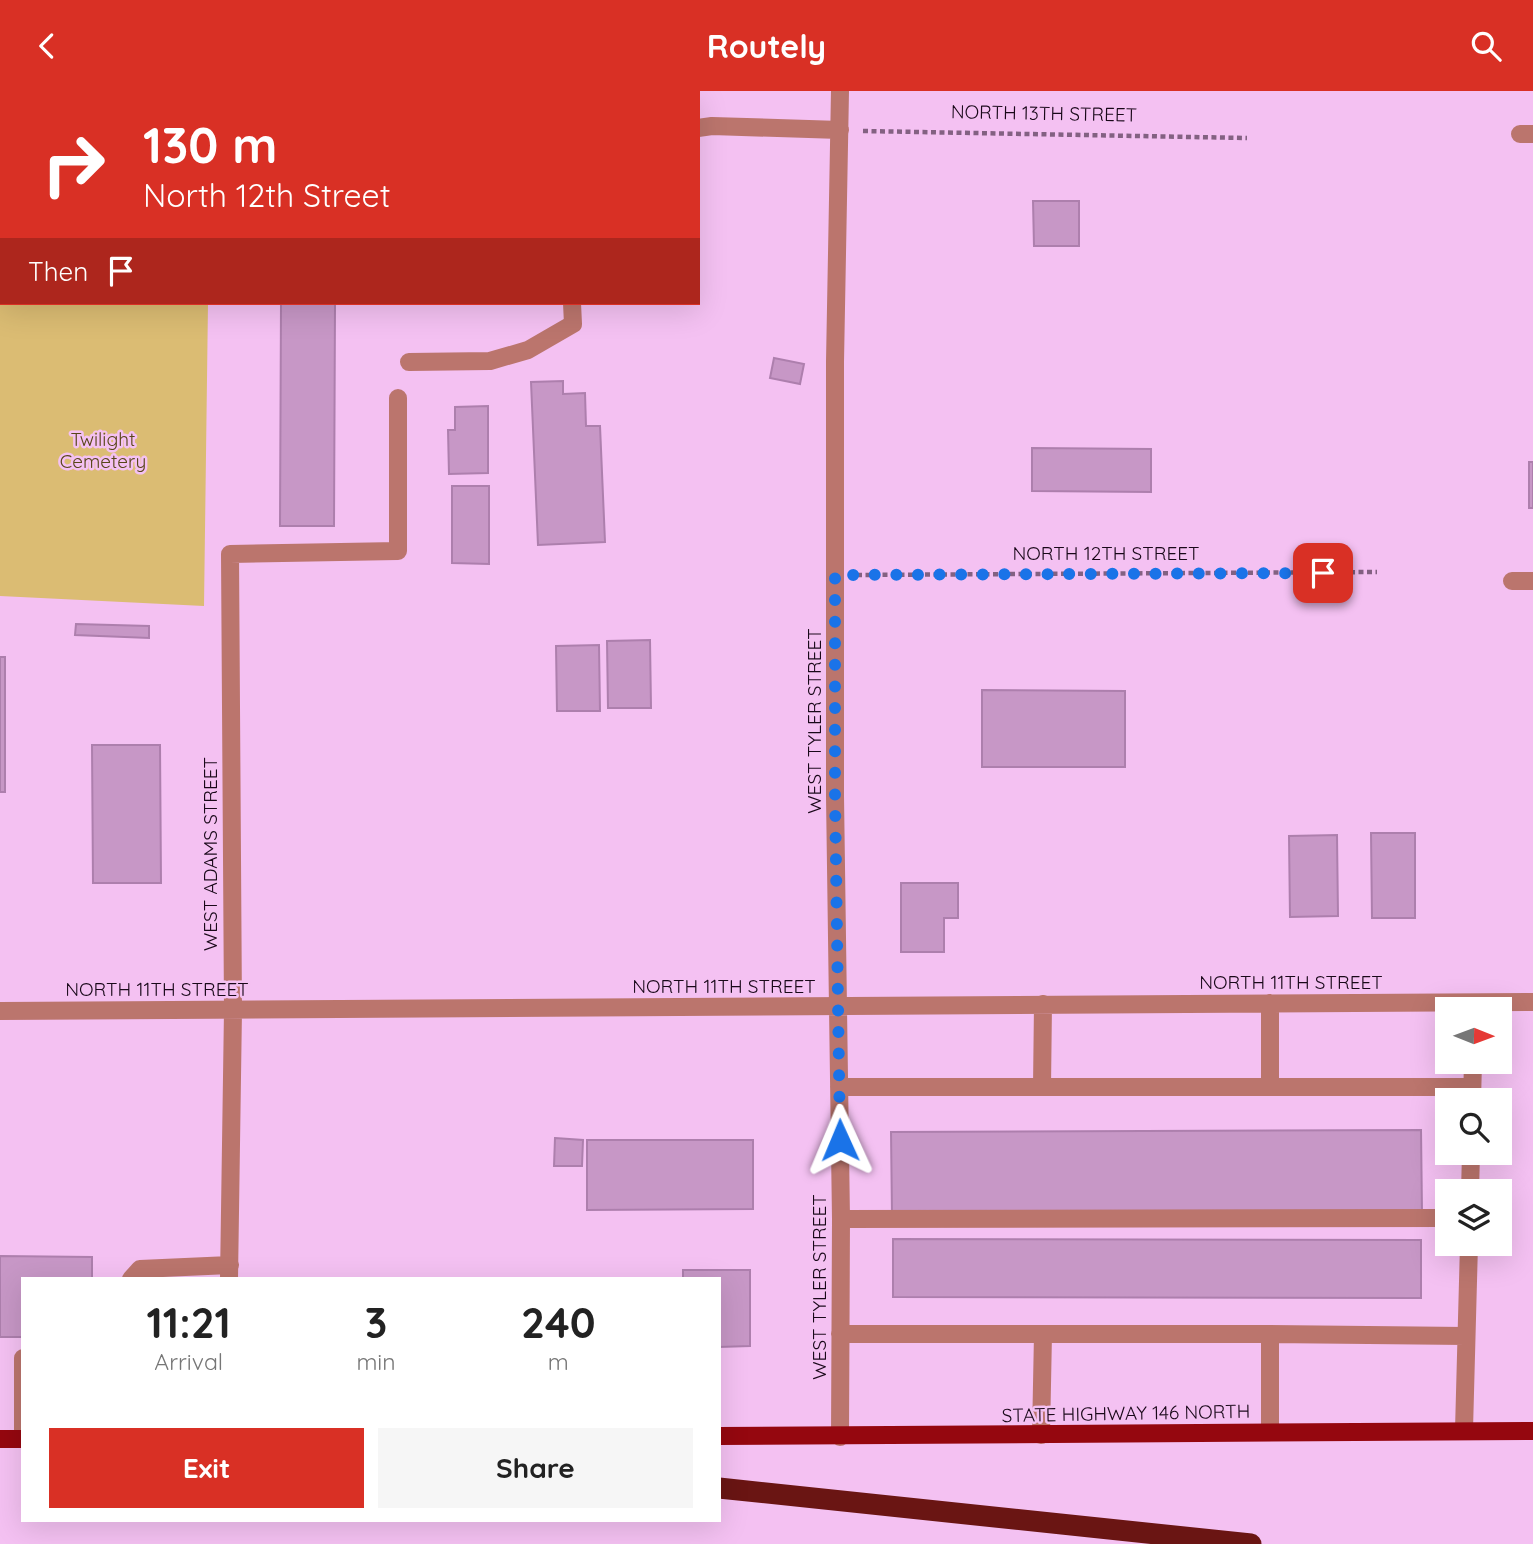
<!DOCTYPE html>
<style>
:root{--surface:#fff;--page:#f6f6f6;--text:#222;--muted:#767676;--accent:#d93025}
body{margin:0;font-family:Quicksand,sans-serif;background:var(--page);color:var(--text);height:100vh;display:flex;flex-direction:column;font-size:26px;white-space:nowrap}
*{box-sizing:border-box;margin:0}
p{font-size:23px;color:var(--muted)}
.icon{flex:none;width:38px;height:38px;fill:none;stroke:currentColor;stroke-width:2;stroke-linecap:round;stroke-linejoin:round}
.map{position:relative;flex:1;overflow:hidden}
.side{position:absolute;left:21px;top:1186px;width:700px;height:245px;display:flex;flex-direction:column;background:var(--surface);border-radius:0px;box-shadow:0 7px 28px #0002}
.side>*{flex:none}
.top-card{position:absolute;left:0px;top:0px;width:700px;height:214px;box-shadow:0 7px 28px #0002;background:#d93025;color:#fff;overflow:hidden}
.needle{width:46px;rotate:91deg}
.fabs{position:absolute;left:1435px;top:906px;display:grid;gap:14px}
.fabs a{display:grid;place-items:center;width:77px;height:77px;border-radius:0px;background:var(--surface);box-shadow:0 7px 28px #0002;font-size:35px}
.pin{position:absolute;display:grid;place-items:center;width:60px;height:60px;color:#fff;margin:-30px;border-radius:14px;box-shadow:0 4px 10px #0006}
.me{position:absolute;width:77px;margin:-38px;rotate:359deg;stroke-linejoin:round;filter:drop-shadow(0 0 5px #0008)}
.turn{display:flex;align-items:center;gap:24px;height:147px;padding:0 28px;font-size:32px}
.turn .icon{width:91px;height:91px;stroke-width:2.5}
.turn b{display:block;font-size:49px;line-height:60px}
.then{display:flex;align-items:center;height:66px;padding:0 28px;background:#0003;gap:14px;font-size:26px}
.eta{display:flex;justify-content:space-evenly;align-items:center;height:119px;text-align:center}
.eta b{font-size:42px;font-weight:700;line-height:49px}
.button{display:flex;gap:14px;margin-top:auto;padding:14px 28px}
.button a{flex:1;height:80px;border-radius:0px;background:var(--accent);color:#fff;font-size:28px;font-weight:700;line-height:80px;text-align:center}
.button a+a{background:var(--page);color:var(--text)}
header{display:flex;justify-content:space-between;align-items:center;height:91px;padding:0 28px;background:var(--accent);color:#fff;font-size:32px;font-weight:700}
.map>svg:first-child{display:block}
.green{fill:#dbbc73}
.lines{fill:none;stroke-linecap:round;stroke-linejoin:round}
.river{stroke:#78d183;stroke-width:52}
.building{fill:#c797c6;stroke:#ad7fad;stroke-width:2}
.path{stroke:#836182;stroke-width:4.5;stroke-dasharray:5 3.5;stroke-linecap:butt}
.minor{stroke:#bb756d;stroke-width:18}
.major{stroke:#95070f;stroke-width:18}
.highway{stroke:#6a1513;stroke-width:21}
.route{stroke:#1a73e8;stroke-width:12;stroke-dasharray:0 21.6}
.labels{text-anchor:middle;stroke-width:5;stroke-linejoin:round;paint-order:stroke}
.street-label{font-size:19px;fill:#190819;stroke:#f4c1f2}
.park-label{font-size:19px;fill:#584618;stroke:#f4c1f2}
</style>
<header><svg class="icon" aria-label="back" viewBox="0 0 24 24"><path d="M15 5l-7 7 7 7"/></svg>Routely<svg class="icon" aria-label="search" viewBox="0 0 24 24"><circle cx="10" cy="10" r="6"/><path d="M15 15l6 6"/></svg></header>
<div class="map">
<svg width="1533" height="1453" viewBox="0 0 1533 1453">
<rect width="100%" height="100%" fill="#f4c1f2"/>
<path class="green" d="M0,85L2,212H208L204,515L0,505Z"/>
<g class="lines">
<path class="river" d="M329,2L331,0
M0,53H2"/>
</g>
<path class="building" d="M1033,110H1079V155H1034Z
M281,212H335L334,435H280Z
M774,267L804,273L800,293L770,287Z
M563,290V303L585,302L586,335H600L605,451L538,454L531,291Z
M488,315V382L449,383L448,339H455V316Z
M1032,357L1151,358V401L1032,400Z
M1529,371H1533V417H1529Z
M452,395H489V473L452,472Z
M76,533L149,535V547L75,544Z
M650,549L651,617H608L607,550Z
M599,554L600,620H557L556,555Z
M0,566H5V701H0Z
M982,599L1125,600V676H982Z
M92,654H160L161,792H93Z
M1371,742H1415V827H1372Z
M1337,744L1338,825L1290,826L1289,745Z
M901,792H958V827H944V861H901Z
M1421,1039L1422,1122L892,1123L891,1041Z
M555,1047L583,1049L582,1075H554Z
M587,1049H753V1118L587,1119Z
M893,1148L1421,1149V1207L893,1206Z
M0,1165L92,1166V1188H23V1246H0Z
M683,1179H750V1255L719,1256V1188H683Z"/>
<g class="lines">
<path class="path" d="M863,40L1247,47
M857,484L1377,481"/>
<path class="minor" d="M698,37L712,35L840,39
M1520,43H1533
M409,271L490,270L528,259L573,233L572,212
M1512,490H1533
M0,920L1533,911
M839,996H1472
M1042,996L1043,913
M1270,996V912
M1472,1010L1473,971
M1470,1101L1471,1062
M841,1128L1447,1127
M131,1188L140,1178L230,1174
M229,1188L233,919L230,463L398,460V307
M840,1243H1270L1466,1245
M1270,1243V1341
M1464,1339L1469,1153
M1041,1344L1043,1243
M840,1346L841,1128L835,705V271L840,0
M23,1348V1267"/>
<path class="major" d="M719,1345L1533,1340
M0,1348H23"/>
<path class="highway" d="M719,1397L1251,1453"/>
</g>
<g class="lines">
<path class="route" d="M840,1049L835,705V484L1323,482"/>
</g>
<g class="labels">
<g class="street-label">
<text transform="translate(1044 22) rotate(1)" y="7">NORTH 13TH STREET</text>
<text x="1106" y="469">NORTH 12TH STREET</text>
<text transform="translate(814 630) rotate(-90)" y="7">WEST TYLER STREET</text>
<text transform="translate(210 763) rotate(-90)" y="7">WEST ADAMS STREET</text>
<text x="1291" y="898">NORTH 11TH STREET</text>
<text x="724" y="902">NORTH 11TH STREET</text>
<text x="157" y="905">NORTH 11TH STREET</text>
<text transform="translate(819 1196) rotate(-90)" y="7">WEST TYLER STREET</text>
<text transform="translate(1126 1322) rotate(-1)" y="7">STATE HIGHWAY 146 NORTH</text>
</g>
<g class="park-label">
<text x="103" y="355">Twilight<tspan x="103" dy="22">Cemetery</tspan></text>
</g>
</g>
</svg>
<div class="fabs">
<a><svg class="needle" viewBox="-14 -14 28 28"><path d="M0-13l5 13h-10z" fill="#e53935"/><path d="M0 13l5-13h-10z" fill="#767676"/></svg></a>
<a><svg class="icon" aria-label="search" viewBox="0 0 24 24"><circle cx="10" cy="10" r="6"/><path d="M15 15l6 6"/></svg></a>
<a><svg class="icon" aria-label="layers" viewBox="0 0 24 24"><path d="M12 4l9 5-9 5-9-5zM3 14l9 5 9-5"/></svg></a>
</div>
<div class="pin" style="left:1323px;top:482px;background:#d93025"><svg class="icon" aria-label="arrive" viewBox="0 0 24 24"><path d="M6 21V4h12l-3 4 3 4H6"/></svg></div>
<svg class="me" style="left:840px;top:1049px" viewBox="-20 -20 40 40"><path d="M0-17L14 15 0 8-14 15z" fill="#1a73e8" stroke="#fff" stroke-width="4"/></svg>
<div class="top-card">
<div class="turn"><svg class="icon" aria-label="right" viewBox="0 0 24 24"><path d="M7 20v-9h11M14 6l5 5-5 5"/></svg><div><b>130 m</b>North 12th Street</div></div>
<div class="then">Then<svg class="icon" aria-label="arrive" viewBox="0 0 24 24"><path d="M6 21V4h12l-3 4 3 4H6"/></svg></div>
</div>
<section class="side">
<div class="eta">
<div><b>11:21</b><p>Arrival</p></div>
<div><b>3</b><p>min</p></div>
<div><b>240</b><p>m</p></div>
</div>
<div class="button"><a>Exit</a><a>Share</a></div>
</section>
</div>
